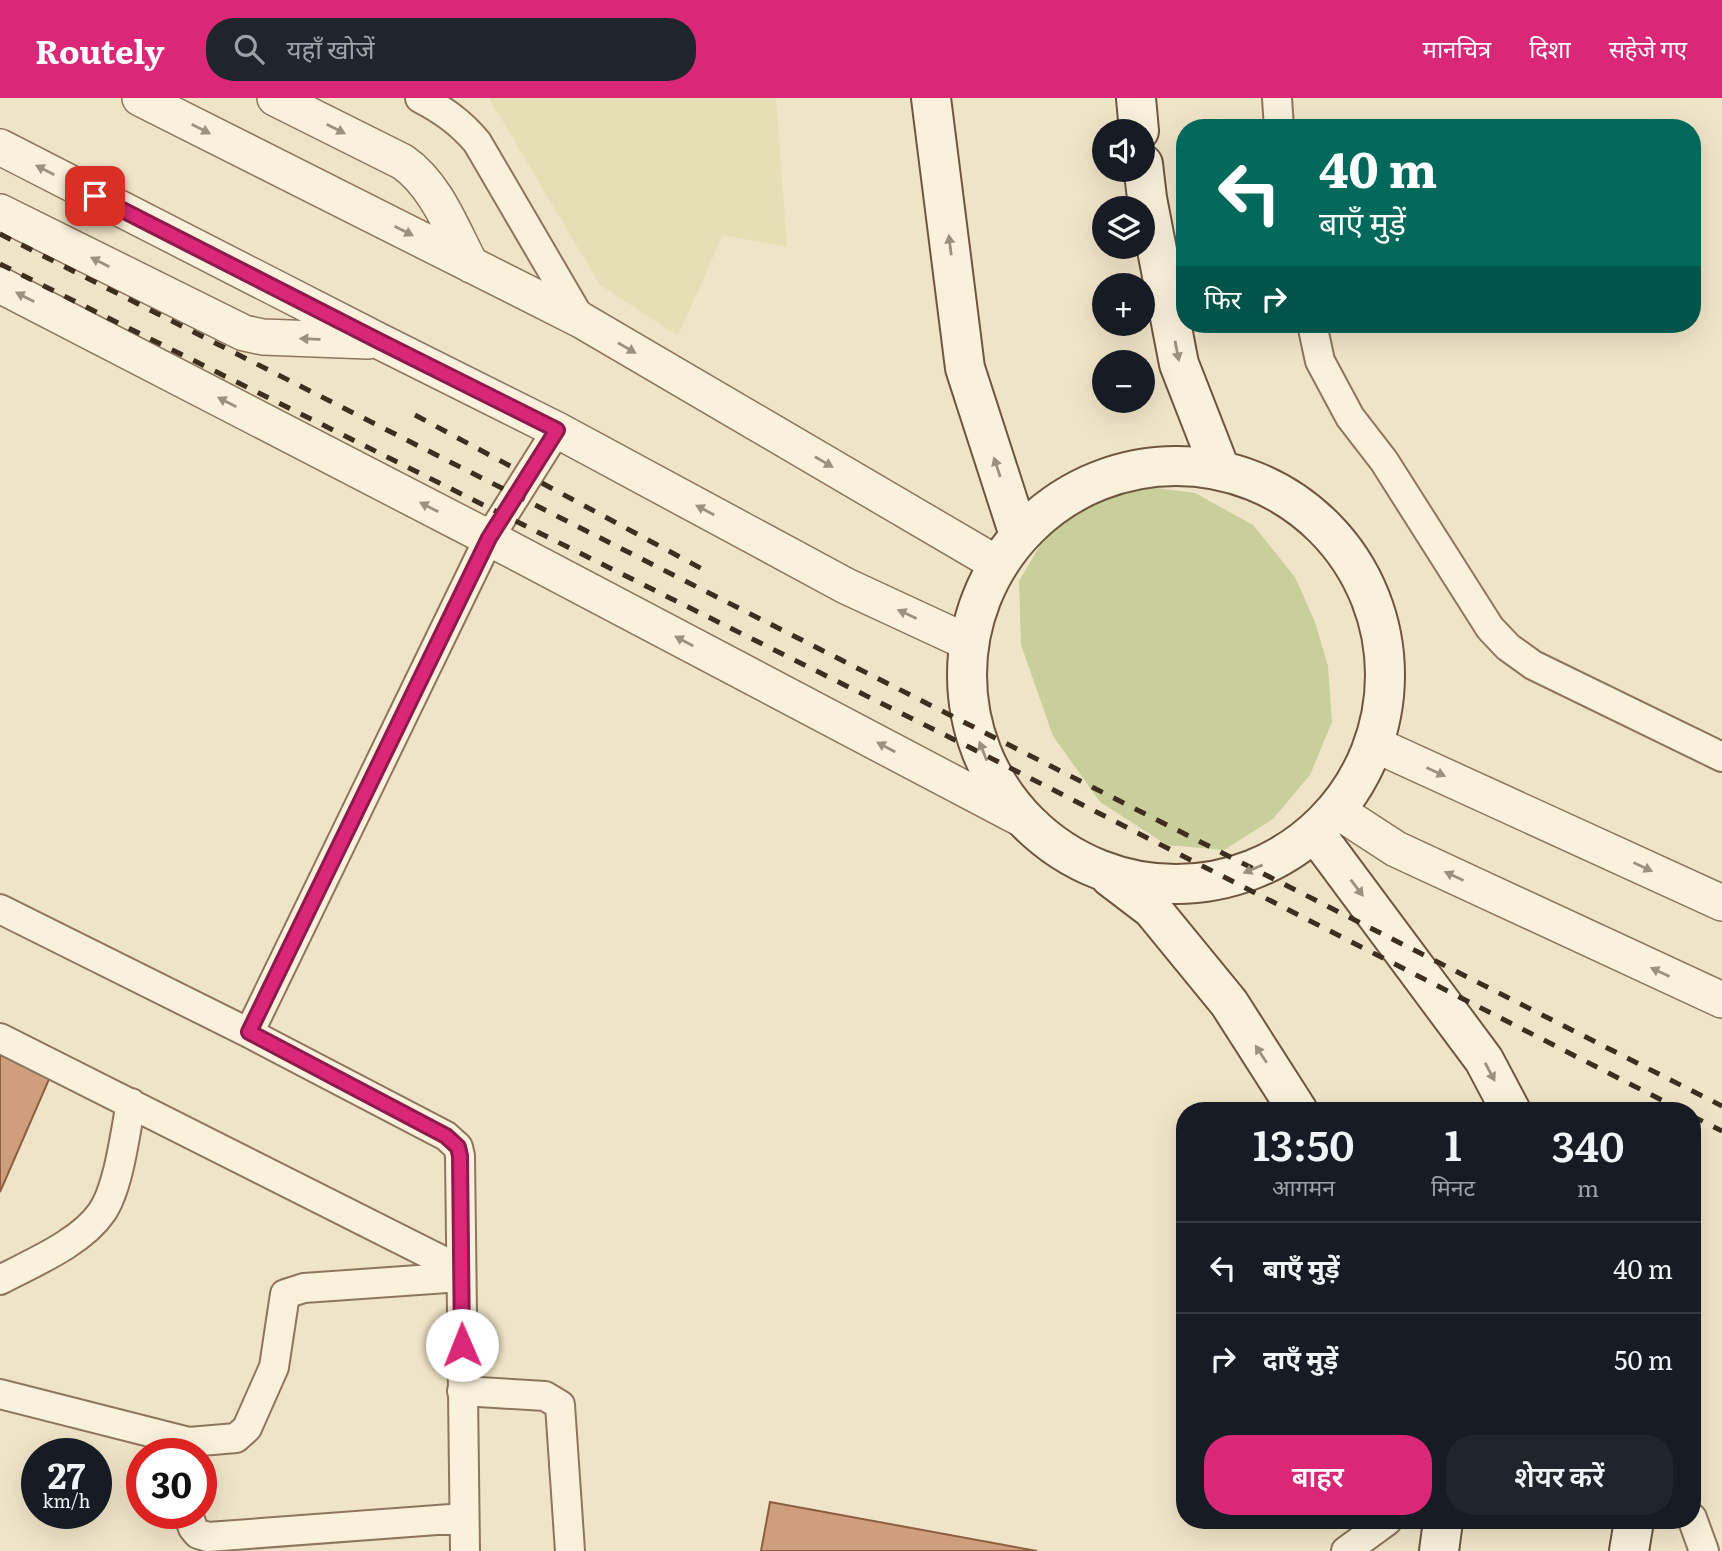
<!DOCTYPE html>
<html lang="hi">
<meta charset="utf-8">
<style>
:root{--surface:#171b24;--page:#20242c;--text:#f1f3f6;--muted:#9ea1a6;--line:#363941;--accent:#db2777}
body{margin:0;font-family:Literata,"Noto Sans Devanagari",serif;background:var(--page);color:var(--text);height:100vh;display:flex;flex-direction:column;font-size:26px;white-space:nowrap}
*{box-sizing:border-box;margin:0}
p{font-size:23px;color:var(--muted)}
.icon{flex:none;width:38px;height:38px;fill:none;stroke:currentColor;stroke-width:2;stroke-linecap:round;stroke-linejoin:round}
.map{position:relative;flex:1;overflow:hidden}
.drawer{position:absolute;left:1176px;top:1004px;width:525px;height:427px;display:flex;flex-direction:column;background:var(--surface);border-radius:28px;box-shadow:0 7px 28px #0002}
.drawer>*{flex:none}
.hud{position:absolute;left:1176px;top:21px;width:525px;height:214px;border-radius:28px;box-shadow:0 7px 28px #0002;background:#00695c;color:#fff;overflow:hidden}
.controls{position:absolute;left:1092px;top:21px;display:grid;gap:14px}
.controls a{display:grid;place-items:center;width:63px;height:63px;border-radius:50%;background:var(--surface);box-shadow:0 7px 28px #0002;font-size:35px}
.speed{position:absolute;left:21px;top:1340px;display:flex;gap:14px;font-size:35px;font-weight:700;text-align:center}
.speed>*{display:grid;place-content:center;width:91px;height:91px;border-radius:50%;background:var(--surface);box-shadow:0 7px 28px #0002;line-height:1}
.speed small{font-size:18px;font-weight:400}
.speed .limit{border:10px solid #d22;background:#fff;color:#111}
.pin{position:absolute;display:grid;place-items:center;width:60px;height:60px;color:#fff;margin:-30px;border-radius:14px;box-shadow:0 4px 10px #0006}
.me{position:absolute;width:77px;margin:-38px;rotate:359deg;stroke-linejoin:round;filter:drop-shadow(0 0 5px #0008)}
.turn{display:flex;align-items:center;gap:24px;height:147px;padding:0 28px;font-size:32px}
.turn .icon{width:91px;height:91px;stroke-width:2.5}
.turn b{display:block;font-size:49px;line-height:60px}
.then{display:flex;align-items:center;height:66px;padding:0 28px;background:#0003;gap:14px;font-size:26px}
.eta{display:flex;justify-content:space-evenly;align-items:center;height:119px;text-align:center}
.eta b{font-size:42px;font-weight:600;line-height:49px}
.button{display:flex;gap:14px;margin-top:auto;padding:14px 28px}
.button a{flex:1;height:80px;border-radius:28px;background:var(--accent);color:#fff;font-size:28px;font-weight:600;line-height:80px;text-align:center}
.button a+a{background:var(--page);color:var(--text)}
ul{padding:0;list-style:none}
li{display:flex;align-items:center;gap:21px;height:91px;padding:0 28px;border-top:2px solid var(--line)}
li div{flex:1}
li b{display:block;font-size:26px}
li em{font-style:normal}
header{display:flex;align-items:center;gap:42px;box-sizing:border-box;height:98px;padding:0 35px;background:var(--accent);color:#fff}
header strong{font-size:33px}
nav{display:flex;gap:38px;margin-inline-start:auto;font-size:24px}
.search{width:490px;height:63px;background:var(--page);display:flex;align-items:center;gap:18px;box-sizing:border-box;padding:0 24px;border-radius:28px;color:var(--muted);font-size:26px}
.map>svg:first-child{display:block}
.farmland{fill:#e6deb5}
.green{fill:#c9cf9b}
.building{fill:#cf9f7d;stroke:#8d5f41;stroke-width:2}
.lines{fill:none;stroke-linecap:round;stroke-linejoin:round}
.minor-casing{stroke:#8d765c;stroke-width:32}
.tertiary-casing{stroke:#8d765c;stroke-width:38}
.secondary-casing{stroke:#6f573f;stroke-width:42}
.minor{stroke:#faf1dc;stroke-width:28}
.tertiary{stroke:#faf1dc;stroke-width:35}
.secondary{stroke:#faf1dc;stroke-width:38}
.rail{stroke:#3d2e20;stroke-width:5;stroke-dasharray:12 12;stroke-linecap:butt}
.oneway{fill:#9c907e}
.route-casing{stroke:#8e194d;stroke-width:18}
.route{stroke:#db2777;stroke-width:12}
</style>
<header>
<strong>Routely</strong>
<div class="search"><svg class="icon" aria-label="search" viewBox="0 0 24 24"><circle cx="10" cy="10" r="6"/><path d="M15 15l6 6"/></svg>यहाँ खोजें</div>
<nav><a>मानचित्र</a><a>दिशा</a><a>सहेजे गए</a></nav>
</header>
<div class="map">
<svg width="1722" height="1453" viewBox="0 0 1722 1453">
<rect width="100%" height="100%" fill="#f0e4c8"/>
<path class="farmland" d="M489,0H776L787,149L723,137L678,238L600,187Z"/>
<path class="green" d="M1143,388L1195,395L1253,427L1295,479L1315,524L1328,568L1332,624L1310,677L1273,721L1224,752L1167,747L1100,704L1053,638L1021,547L1019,483L1049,432L1097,403Z"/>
<path class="building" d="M0,957L50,979L0,1094Z
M770,1404L1037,1453H761Z"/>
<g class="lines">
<defs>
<path id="minor" d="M420,0C443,12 460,24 477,44L581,222
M1277,0L1279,30
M1312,226L1320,263L1350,319L1384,363L1490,530L1508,549L1533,567L1722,659
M0,811L249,935L446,1038L458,1049L460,1058L465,1453
M249,935L489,440L557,332
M0,940L461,1172
M0,1182C32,1165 81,1145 102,1114C119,1089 125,1035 131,1005
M462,1293L545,1298L560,1307L570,1453
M0,1296L189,1344
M182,1356V1350L189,1344L236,1340L247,1330L274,1269L285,1196L304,1190L461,1179
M188,1416L193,1430L198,1436L208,1439L464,1420
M1692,1420L1704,1453
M1346,1453L1387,1423"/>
<path id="tertiary" d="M140,0L581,222L999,467
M275,0L403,64C437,88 452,132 471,167
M0,49L379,243L557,332L846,488L969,545
M0,114L244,235L263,239L368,243
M0,187L489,440L1033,727
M1374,646L1722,805
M1336,712L1396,751L1722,902"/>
<path id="secondary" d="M931,0L965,270L1018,434
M1136,0L1139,33
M1143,66L1147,100L1179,266L1220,371
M967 577a209 209 0 1 1 418 0a209 209 0 1 1-418 0Z
M1316,736L1484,962L1511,1013
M1110,779L1152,811L1229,905L1298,1013
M1439,1453L1443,1423
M1629,1453L1634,1423"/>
</defs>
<use href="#minor" class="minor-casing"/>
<use href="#tertiary" class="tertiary-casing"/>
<use href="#secondary" class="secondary-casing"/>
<use href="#minor" class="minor"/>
<use href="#tertiary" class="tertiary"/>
<use href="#secondary" class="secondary"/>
<path class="rail" d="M0,136L1722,1008
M0,166L973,651L1683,1013
M415,317L706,473
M1692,1018L1722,1033"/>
</g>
<defs><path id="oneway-solid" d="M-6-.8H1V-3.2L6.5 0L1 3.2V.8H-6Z" transform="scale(1.75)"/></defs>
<g class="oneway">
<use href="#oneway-solid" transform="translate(201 31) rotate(27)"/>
<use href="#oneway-solid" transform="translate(336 31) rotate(27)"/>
<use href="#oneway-solid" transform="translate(45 72) rotate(-153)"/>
<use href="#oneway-solid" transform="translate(404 133) rotate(27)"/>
<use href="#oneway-solid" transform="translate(950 147) rotate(-97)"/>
<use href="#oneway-solid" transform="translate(100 164) rotate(-153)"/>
<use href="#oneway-solid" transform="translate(25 199) rotate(-153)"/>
<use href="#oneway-solid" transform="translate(310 241) rotate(-178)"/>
<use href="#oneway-solid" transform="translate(627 250) rotate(30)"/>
<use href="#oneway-solid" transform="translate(1177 253) rotate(79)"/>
<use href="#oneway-solid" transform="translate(227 304) rotate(-153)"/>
<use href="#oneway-solid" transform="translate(824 364) rotate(30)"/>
<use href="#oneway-solid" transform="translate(997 369) rotate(-108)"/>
<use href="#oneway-solid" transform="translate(429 409) rotate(-153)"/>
<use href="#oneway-solid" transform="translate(705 412) rotate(-152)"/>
<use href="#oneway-solid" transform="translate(907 516) rotate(-155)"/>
<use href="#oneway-solid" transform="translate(684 543) rotate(-152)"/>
<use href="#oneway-solid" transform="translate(886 649) rotate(-152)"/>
<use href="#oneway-solid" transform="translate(983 653) rotate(-111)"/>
<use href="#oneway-solid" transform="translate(1436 674) rotate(25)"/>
<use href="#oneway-solid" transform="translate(1643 769) rotate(25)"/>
<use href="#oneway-solid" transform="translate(1253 771) rotate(157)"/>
<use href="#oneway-solid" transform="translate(1454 778) rotate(-155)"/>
<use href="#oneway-solid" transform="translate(1357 790) rotate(53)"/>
<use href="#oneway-solid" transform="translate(1660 874) rotate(-155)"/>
<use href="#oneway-solid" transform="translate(1261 956) rotate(-123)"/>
<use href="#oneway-solid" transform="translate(1490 974) rotate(62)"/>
</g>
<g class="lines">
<defs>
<path id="route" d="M95,98L379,243L557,332L489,440L249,934L446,1038L458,1049L460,1058L462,1247"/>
</defs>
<use href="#route" class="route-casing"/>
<use href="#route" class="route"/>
</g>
</svg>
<div class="controls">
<a><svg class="icon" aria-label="sound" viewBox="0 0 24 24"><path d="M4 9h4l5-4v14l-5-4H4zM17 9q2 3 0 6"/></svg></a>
<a><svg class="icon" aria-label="layers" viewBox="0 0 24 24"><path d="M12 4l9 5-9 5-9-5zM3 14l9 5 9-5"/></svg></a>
<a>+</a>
<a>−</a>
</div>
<div class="speed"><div>27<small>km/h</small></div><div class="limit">30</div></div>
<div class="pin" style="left:95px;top:98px;background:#d93025"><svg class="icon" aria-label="arrive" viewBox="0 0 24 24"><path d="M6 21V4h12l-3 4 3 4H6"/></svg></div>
<svg class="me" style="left:462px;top:1247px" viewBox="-20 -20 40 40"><circle r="19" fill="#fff"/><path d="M0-13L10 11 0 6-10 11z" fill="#db2777"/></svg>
<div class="hud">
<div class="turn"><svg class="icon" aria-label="left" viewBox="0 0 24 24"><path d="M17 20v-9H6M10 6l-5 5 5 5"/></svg><div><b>40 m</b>बाएँ मुड़ें</div></div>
<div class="then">फिर<svg class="icon" aria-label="right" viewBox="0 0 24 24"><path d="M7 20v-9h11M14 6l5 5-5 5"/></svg></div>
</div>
<section class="drawer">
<div class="eta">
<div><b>13:50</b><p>आगमन</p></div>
<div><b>1</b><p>मिनट</p></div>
<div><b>340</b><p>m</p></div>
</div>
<ul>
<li><svg class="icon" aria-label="left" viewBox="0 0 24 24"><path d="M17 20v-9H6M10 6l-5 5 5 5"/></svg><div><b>बाएँ मुड़ें</b></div><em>40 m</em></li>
<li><svg class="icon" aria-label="right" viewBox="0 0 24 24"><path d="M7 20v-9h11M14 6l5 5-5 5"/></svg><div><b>दाएँ मुड़ें</b></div><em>50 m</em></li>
</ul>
<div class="button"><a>बाहर</a><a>शेयर करें</a></div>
</section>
</div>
